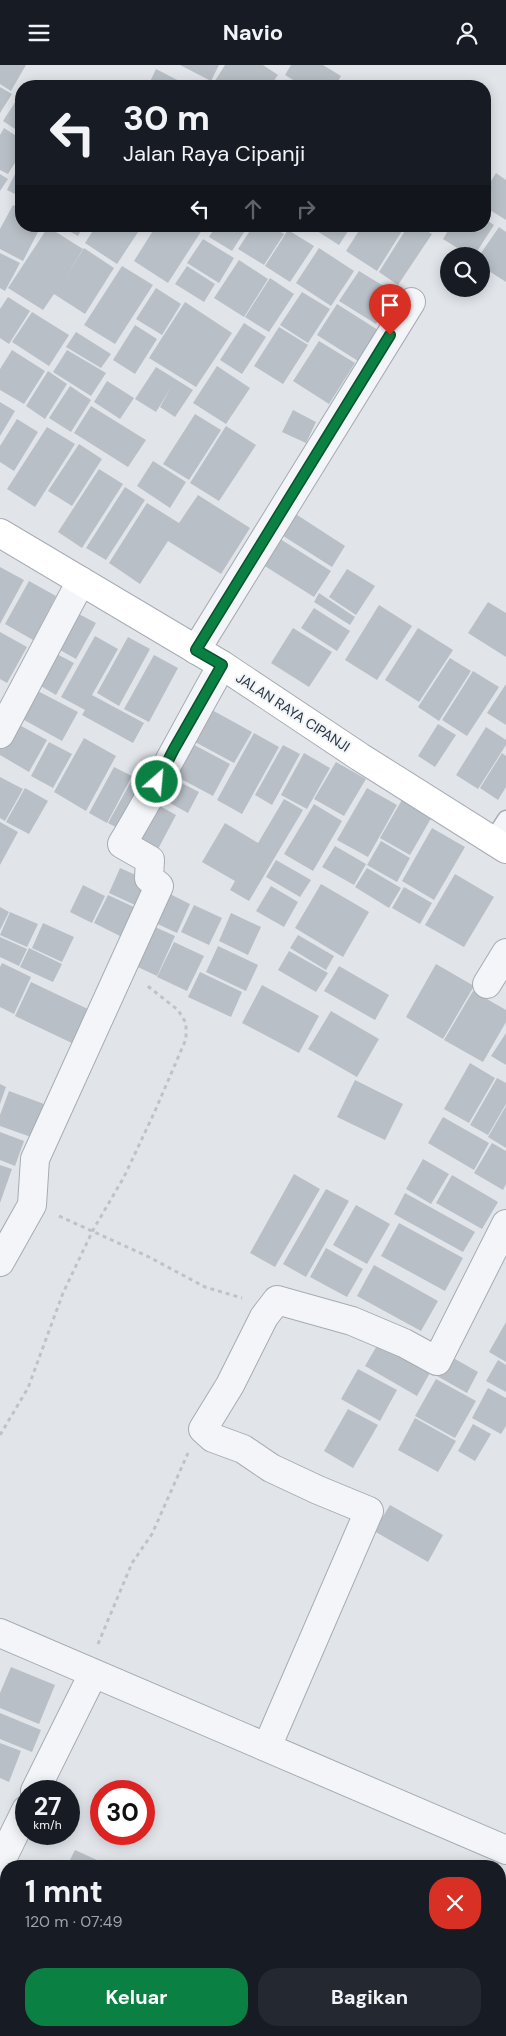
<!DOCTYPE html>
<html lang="id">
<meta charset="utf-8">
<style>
:root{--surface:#171b24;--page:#242831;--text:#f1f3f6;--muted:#9ea1a6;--accent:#0b8043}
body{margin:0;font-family:"DM Sans",sans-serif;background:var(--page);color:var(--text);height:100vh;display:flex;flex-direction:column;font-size:19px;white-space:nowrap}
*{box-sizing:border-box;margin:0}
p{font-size:16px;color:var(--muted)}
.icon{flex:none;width:28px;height:28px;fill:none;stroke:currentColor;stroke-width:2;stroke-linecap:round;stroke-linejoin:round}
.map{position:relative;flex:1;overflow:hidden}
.panel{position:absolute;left:0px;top:1795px;width:506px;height:176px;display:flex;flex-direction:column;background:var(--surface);border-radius:20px 20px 0 0;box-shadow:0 2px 12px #0003}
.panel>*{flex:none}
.banner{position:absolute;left:15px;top:15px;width:476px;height:152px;border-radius:20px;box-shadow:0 2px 12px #0003;background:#171b24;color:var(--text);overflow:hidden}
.fabs{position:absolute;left:440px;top:182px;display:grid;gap:10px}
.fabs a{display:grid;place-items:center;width:50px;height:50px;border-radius:50%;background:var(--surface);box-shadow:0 2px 12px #0003;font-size:25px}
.speed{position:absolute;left:15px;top:1715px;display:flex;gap:10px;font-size:25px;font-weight:700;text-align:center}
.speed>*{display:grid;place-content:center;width:65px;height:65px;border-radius:50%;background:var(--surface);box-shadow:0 2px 12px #0003;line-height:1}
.speed small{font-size:12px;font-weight:400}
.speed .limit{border:8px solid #d22;background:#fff;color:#111}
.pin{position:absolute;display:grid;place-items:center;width:42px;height:42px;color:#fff;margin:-51px -21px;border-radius:50% 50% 50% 0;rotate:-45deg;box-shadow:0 0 5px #0007}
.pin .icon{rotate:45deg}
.me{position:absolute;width:55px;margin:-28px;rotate:27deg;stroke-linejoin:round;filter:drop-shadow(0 0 4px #0008)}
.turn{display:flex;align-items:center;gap:18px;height:105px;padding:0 25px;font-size:22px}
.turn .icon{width:65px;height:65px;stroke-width:2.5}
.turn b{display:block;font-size:35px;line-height:42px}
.lanes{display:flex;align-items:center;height:48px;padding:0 25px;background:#0003;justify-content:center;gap:25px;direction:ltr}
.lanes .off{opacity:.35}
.round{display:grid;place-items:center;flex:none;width:52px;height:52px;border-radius:20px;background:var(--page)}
.summary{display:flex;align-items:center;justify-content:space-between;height:85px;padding:0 25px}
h1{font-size:30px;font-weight:700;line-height:38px}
.primary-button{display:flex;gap:10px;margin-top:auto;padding:10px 25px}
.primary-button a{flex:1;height:58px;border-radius:20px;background:var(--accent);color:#fff;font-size:20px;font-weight:700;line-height:58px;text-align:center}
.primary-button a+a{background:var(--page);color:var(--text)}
header{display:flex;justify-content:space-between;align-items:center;height:65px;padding:0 25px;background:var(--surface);font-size:22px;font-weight:700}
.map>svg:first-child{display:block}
.building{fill:#b8bfc6}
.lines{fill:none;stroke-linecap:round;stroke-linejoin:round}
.lane-casing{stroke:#a6acb4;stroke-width:19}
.street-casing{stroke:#a6acb4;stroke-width:30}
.secondary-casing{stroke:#a6acb4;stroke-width:30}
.path{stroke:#bfc3c8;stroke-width:3;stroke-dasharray:4 4;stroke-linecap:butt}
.lane{stroke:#f4f5f8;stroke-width:16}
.street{stroke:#f4f5f8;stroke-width:28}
.secondary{stroke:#fff;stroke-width:28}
.route-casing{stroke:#07532c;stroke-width:12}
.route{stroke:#0b8043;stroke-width:9}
.labels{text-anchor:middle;stroke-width:4;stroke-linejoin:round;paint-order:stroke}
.street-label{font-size:14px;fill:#293441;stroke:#f1f4f7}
</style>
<header><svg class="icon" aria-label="menu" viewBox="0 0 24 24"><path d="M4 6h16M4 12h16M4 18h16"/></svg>Navio<svg class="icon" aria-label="person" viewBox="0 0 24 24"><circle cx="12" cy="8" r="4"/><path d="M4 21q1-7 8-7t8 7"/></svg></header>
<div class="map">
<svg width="506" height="1971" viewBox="0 0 506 1971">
<rect width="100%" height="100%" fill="#e1e5ea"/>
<path class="building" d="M0,0H26L11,26L0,19Z
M180,0H219L211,16Z
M225,0H263L278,10L270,21H216L213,19Z
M291,0H323L341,11L335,21H303L285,10Z
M156,4L189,21H148Z
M0,22L12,29L0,48Z
M21,28V68L3,56Z
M4,63L21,74V88L8,109L0,105V70Z
M21,97V132L7,125Z
M496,108L506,115V155L485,142V126Z
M0,109L8,114L0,126Z
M13,140L21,144V161H41L23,196L0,184V164Z
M485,154L494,160L474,191H470L443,174L451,161H485Z
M60,161H83L78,171Z
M96,161H142L117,199L85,178Z
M156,161H197L202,165L168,218L134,196Z
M216,161H248L232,186L209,172Z
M253,161H271L284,169L264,200L238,184Z
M309,161H347L350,163L339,180Z
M362,161H405L377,206L346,186Z
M408,161H419L432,169L398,220L379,207Z
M48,162L83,184L64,215L84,183L114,203L85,249L54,229L43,245L8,223Z
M499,162L506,167V217L481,201V191H479Z
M288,165L314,181L290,217L265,201Z
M203,174L234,193L219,218L187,198Z
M319,183L354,206L331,241L296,218Z
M0,188L20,198L5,226L0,223Z
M239,195L268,214L244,252L214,233Z
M122,201L153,220L115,279L84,260Z
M187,201L215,219L204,237L175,219Z
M359,206L395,228L376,259L339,236Z
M270,213L294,229L269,267L245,252Z
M156,223L181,239L162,270L136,254Z
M302,227L330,244L308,278L280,260Z
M8,232L30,246L9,279L0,273V244Z
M185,237L232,268L196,322L149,293Z
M337,239L378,265L358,296L317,270Z
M32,247L69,270L49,301L12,277Z
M244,258L266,272L242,309L220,295Z
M135,260L157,274L135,309L113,295Z
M279,262L308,280L283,319L254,301Z
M76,267L111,289L101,303L66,282Z
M319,276L355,298L329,339L293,316Z
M12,285L45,306L24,339L0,325V304Z
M67,285L106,308L91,331L53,307Z
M217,301L250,323L226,359L193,338Z
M156,302L193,325L175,352L160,342L172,321L156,347L135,334Z
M48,306L67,319L45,354L26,341Z
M107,316L134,333L120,354L94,337Z
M70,321L91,335L71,367L49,353Z
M0,337L15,346L0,371Z
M91,341L146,375L128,402L74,368Z
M293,345L316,357L306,378L282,367Z
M195,349L221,365L189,415L163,399Z
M17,354L38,367L14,406L0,397V381Z
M226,361L256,380L219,436L190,418Z
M47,362L75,379L35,442L7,424Z
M79,379L102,394L72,441L48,426Z
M153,396L186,417L170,443L137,421Z
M99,404L123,419L82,483L58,467Z
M125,422L145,435L106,495L86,483Z
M198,430L250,463L221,509L168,476L140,519L109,498L147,438L179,458Z
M291,446L345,481L332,502L277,467Z
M277,472L331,506L314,532L260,498Z
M0,502L24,515L0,559Z
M347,504L375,521L356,550L329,532Z
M29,516L56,531L33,575L5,559Z
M319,528L355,552L350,560L314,537Z
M488,537L506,548V592L468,568Z
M379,540L412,561L377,615L345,595Z
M314,543L350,566L337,586L301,563Z
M73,546L96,558L76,594L53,581Z
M293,563L332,587L309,622L271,598Z
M418,563L453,585L419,637L385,615Z
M0,567L27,582L7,618L0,614Z
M95,571L118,584L92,630L144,658L133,678L82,650L85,645L61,632Z
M128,572L150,584L119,641L97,628Z
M51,586L74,598L56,630L34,617Z
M154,590L178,603L149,657L124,644Z
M450,593L471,606L439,656L418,642Z
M473,606L499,622L467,671L442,655Z
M506,619V660L487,648Z
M32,623L78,647L62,676L17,651Z
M201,639L252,667L234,698L184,671Z
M10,655L47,675L29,707L0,690V673Z
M438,659L456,670L435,702L418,691Z
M486,662L506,675V680L478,724L456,710Z
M254,668L279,682L242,749L217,735Z
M84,673L116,691L86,746L54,727Z
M185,675L230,699L213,731L168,707Z
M49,677L72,689L53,723L31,711Z
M283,680L300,689L272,740L255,730Z
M304,688L330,703L307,744L281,730Z
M502,688L506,691V722L498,735L480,723Z
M336,697L366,714L344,751L314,734Z
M114,702L132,711L107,758L89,748Z
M166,710L199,727L188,748L155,730Z
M0,712L23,724L5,756L0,753Z
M133,713L152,722L127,768L108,758Z
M25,723L48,736L29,769L6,757Z
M367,723L397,740L368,792L337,775Z
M403,733L433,750L410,790L380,773Z
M284,734L303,745L249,836L230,825L235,816L202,797L225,758L258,778Z
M149,735L176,750L157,786L129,771Z
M314,739L342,756L313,806L284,789Z
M0,757L18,767L0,800Z
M432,763L465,782L434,835L402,816Z
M381,776L410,793L397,817L367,800Z
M335,781L366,799L354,820L322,802Z
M276,795L311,815L300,832L266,812Z
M120,803L147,815L135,840L109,828Z
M367,803L401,823L389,843L355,822Z
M455,809L494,832L464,882L425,860Z
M321,819L369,847L343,892L295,863Z
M83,820L105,831L92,858L70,847Z
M271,821L298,837L284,862L256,846Z
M404,822L432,838L420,859L392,843Z
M162,825L190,839L177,868L149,855Z
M108,830L136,843L122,872L94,858Z
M194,840L222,853L209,880L181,867Z
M0,842L9,847L0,865Z
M10,847L38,859L27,882L0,870Z
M231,848L261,862L248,890L219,876Z
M144,857L175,871L157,911L125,896Z
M43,858L74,872L62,897L32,883Z
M298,870L334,891L326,905L290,883Z
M0,872L27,884L19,901L0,892Z
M174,877L204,891L187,926L157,912Z
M218,881L258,900L246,926L206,907Z
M29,883L62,899L53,917L20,902Z
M289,886L328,908L316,927L278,905Z
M2,898L31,912L14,949L0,942V902Z
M436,899L474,921L443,974L406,952Z
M339,901L389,930L375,955L324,926Z
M200,907L242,927L231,952L188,932Z
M31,917L92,946L76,980L15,951Z
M262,920L319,951L299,988L242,958Z
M473,926L506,945V957L483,997L444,975Z
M331,946L379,974L357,1012L308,984Z
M506,968V1000L491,991Z
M470,998L495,1013L469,1058L444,1044Z
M497,1013L506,1018V1039L488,1070L470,1060Z
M355,1015L403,1039L385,1075L337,1052Z
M0,1019L6,1022L0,1039Z
M9,1026L44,1039L31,1072L0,1061V1050Z
M506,1041V1083L488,1072Z
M443,1052L489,1078L474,1105L428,1078Z
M0,1067L24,1076L15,1101L0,1095Z
M492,1078L506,1086V1119L503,1125L474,1108Z
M423,1094L449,1109L431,1139L406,1124Z
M0,1100L12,1104L0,1138Z
M294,1109L320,1124L275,1202L250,1188Z
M452,1110L498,1137L482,1164L436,1138Z
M326,1124L349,1136L306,1212L283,1199Z
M405,1128L475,1167L463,1187L394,1149Z
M356,1140L390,1159L367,1199L333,1180Z
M399,1158L463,1193L445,1226L381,1191Z
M326,1183L363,1204L347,1232L310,1212Z
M374,1200L438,1236L421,1266L357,1231Z
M506,1257V1297L489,1287Z
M379,1277L431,1306L417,1331L365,1301Z
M448,1290L478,1307L467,1328L437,1311Z
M498,1295L506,1300V1327L486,1316Z
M358,1304L397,1325L380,1356L341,1334Z
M436,1314L476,1336L455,1373L415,1351Z
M488,1323L506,1333V1361L501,1369L472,1353Z
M348,1344L378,1360L353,1403L324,1386Z
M415,1353L456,1376L438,1407L398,1385Z
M473,1359L491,1369L475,1396L458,1386Z
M390,1440L443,1470L428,1497L374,1466Z
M11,1602L55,1620L39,1659L0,1643V1628Z
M0,1648L41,1665L32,1687L0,1674Z
M0,1678L21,1686L9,1717L0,1713Z
M75,1785L110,1801H67Z
M506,1838V1877L500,1875V1850Z
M0,1898L6,1901V1935L0,1948Z
M164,1965H222L219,1971H178Z
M252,1965H278L291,1971H250Z
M293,1965H403L416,1971H306Z"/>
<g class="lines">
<defs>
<path id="lane" d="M492,776L506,754"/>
<path id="street" d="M196,585L411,237
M0,669L81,516
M487,919L506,888
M0,1197L32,1140L35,1094L159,821L149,813L150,795L122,779C157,721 188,660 222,600
M0,1568L506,1785
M267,1682L369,1446L318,1425L271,1403L243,1384L213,1373L203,1364L230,1320L264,1252L277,1235L352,1256L404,1278L437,1296L506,1159
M35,1726L93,1609
M0,1798L26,1745"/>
<path id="secondary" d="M0,468L222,600L360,692L506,784"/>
</defs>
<use href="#lane" class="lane-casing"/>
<use href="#street" class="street-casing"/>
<use href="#secondary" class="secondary-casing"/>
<path class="path" d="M59,1151L149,1192L205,1222L242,1233
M0,1370L28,1323L63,1228L93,1165L124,1112L155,1046L186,974V958L178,945L145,919
M98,1579L132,1498L152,1469L188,1388"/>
<use href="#lane" class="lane"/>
<use href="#street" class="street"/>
<use href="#secondary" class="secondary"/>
</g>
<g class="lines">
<defs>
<path id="route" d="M157,717L174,684L222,600L196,585L390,270"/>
</defs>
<use href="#route" class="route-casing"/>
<use href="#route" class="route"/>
</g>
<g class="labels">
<g class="street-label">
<text transform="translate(293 647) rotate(33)" y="5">JALAN RAYA CIPANJI</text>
</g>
</g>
</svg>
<div class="fabs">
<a><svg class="icon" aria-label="search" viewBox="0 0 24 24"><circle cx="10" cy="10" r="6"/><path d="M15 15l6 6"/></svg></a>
</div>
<div class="speed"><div>27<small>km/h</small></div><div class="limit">30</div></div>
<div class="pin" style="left:390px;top:270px;background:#d93025"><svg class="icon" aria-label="arrive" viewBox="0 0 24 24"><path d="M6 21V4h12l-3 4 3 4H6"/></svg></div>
<svg class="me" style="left:157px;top:717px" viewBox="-20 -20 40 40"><circle r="17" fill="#0b8043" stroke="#fff" stroke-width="3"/><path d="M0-11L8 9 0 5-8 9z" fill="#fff"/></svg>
<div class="banner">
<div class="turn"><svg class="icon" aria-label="left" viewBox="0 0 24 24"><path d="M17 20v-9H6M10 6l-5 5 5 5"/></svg><div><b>30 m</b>Jalan Raya Cipanji</div></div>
<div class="lanes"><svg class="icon" aria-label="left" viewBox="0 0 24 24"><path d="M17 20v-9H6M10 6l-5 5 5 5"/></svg><svg class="icon off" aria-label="ahead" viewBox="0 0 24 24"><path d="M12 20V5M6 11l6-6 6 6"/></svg><svg class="icon off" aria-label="right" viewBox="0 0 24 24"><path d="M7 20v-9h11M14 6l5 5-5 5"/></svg></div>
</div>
<section class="panel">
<div class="summary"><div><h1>1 mnt</h1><p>120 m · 07:49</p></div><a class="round" style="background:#d93025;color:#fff"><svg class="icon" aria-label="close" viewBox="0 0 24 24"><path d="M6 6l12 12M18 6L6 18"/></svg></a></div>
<div class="primary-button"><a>Keluar</a><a>Bagikan</a></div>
</section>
</div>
